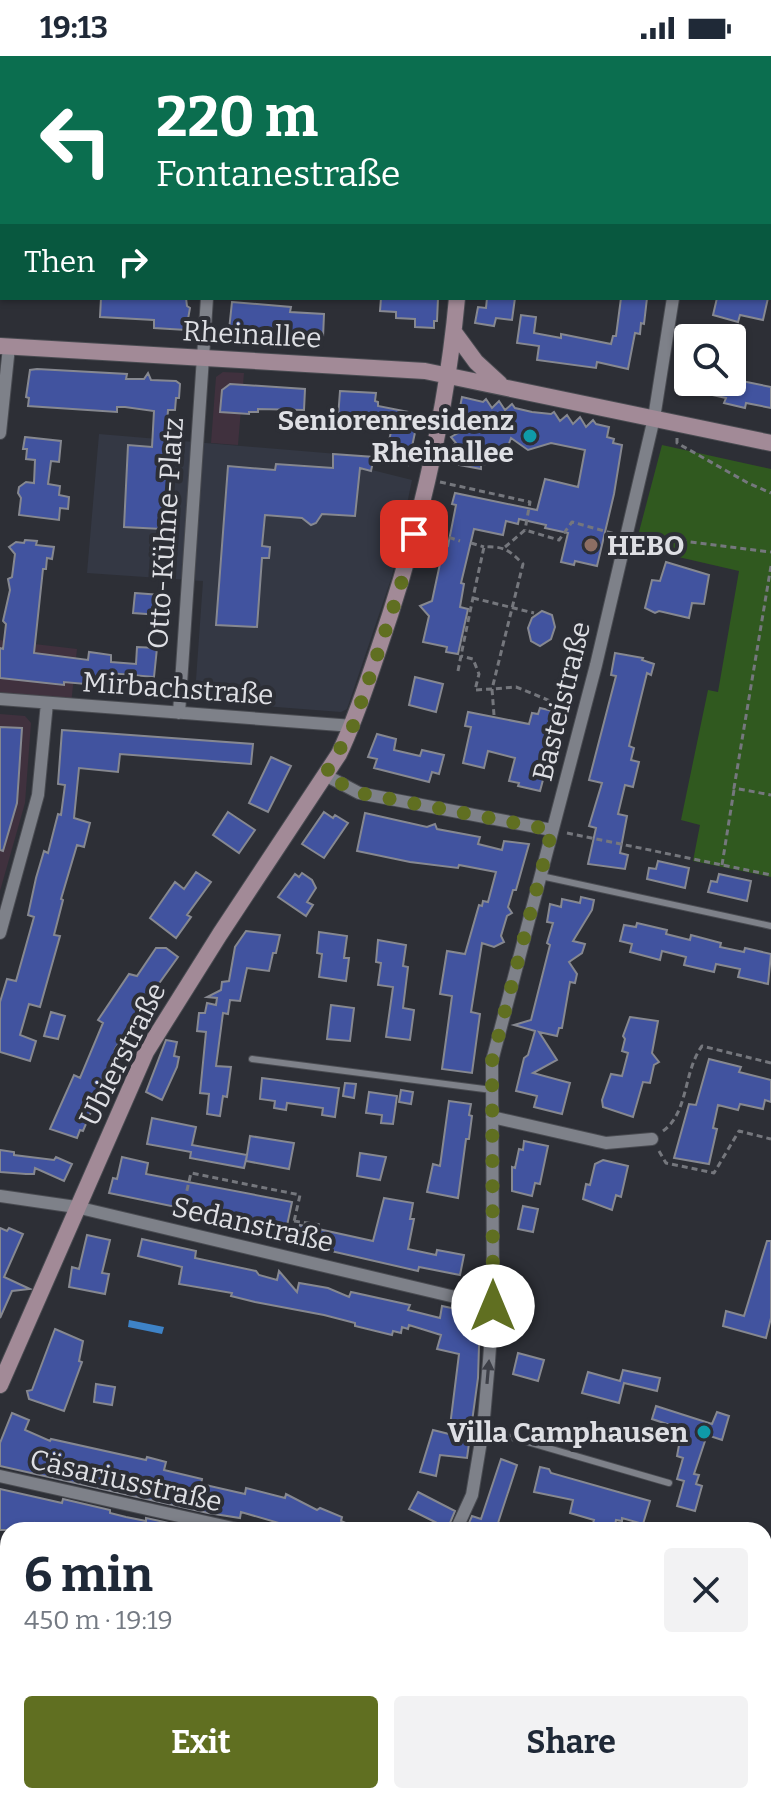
<!DOCTYPE html>
<meta charset="utf-8">
<style>
:root{--surface:#fff;--page:#f2f2f3;--text:#1f2937;--muted:#747a83;--accent:#606f21}
body{margin:0;font-family:Bitter,serif;background:var(--page);color:var(--text);height:100vh;display:flex;flex-direction:column;font-size:30px;white-space:nowrap}
*{box-sizing:border-box;margin:0}
p{font-size:26px;color:var(--muted)}
.icon{flex:none;width:44px;height:44px;fill:none;stroke:currentColor;stroke-width:2;stroke-linecap:round;stroke-linejoin:round}
.map{position:relative;flex:1;overflow:hidden}
.sheet{position:absolute;left:0px;top:1466px;width:772px;height:282px;display:flex;flex-direction:column;background:var(--surface);border-radius:24px 24px 0 0;box-shadow:0 2px 6px #0004}
.sheet>*{flex:none}
.banner{position:absolute;left:0px;top:0px;width:772px;height:244px;box-shadow:0 2px 6px #0004;background:#0b6e4f;color:#fff;overflow:hidden}
.controls{position:absolute;left:674px;top:268px;display:grid;gap:16px}
.controls a{display:grid;place-items:center;width:72px;height:72px;border-radius:8px;background:var(--surface);box-shadow:0 2px 6px #0004;font-size:40px}
.pin{position:absolute;display:grid;place-items:center;width:68px;height:68px;color:#fff;margin:-34px;border-radius:16px;box-shadow:0 4px 12px #0006}
.me{position:absolute;width:88px;margin:-44px;rotate:0deg;stroke-linejoin:round;filter:drop-shadow(0 0 6px #0008)}
.turn{display:flex;align-items:center;gap:28px;height:168px;padding:0 24px;font-size:36px}
.turn .icon{width:104px;height:104px;stroke-width:2.5}
.turn b{display:block;font-size:56px;line-height:68px}
.then{display:flex;align-items:center;height:76px;padding:0 24px;background:#0003;gap:16px;font-size:30px}
.round{display:grid;place-items:center;flex:none;width:84px;height:84px;border-radius:8px;background:var(--page)}
.overview{display:flex;align-items:center;justify-content:space-between;height:136px;padding:0 24px}
h1{font-size:48px;font-weight:700;line-height:60px}
.cta{display:flex;gap:16px;margin-top:auto;padding:16px 24px}
.cta a{flex:1;height:92px;border-radius:8px;background:var(--accent);color:#fff;font-size:32px;font-weight:700;line-height:92px;text-align:center}
.cta a+a{background:var(--page);color:var(--text)}
.status{display:flex;justify-content:space-between;align-items:center;height:56px;padding:0 40px;background:var(--surface);direction:ltr}
.status svg{height:22px;fill:currentColor}
.map>svg:first-child{display:block}
.commercial{fill:#40313e}
.built{fill:#343844}
.green{fill:#30591f}
.water{fill:#3e83c7}
.building{fill:#41539f;stroke:#868890;stroke-width:2}
.lines{fill:none;stroke-linecap:round;stroke-linejoin:round}
.lane-casing{stroke:#494b51;stroke-width:8}
.street-casing{stroke:#494b51;stroke-width:14}
.secondary-casing{stroke:#494b51;stroke-width:18}
.path{stroke:#75777d;stroke-width:3;stroke-dasharray:6 4;stroke-linecap:butt}
.lane{stroke:#7e8189;stroke-width:6}
.street{stroke:#7e8189;stroke-width:12}
.secondary{stroke:#a28a97;stroke-width:16}
.oneway{fill:#3d3f47}
.route{stroke:#606f21;stroke-width:14;stroke-dasharray:0 25.2}
.culture-dot{fill:#0f9aa8;stroke:#2d2f36;stroke-width:3}
.education-dot{fill:#8d6e63;stroke:#2d2f36;stroke-width:3}
.labels{text-anchor:middle;stroke-width:8;stroke-linejoin:round;paint-order:stroke}
.street-label{font-size:28px;fill:#dedfe4;stroke:#2d2f36}
.poi-label{font-size:28px;font-weight:bold;fill:#dedfe4;stroke:#2d2f36;text-anchor:end}
</style>
<div class="status"><b>19:13</b><svg viewBox="0 0 49 12"><path d="M0 12V9h3v3zM5 12V6h3v6zM10 12V3h3v9zM15 12V0h3v12zM26 1h20v11H26zM47 4h2v5h-2z"/></svg></div>
<div class="map">
<svg width="771" height="1747" viewBox="0 0 771 1747">
<rect width="100%" height="100%" fill="#2d2f36"/>
<path class="commercial" d="M223,316L244,317L238,389L211,387L216,321Z
M0,584L77,593L71,648L0,643Z
M0,658L25,660L31,667L25,747L0,835Z"/>
<path class="built" d="M99,378L374,401L372,414L412,424L392,520L347,653L341,656L201,645L195,638L203,525L87,517Z"/>
<path class="green" d="M662,389L771,413V821L693,805L700,769L681,764L708,634L718,636L739,515L635,491Z"/>
<path class="water" d="M129,1264L164,1271L162,1278L128,1271Z
M771,1571V1747H722L724,1740H764V1593Z"/>
<path class="building" d="M101,242H186L187,250L190,252L186,274L154,272V264L100,261Z
M381,242H438L437,265H434V272L415,271V263L396,262V256L380,255Z
M487,242H515L512,264L496,262L494,270L475,267L478,251L486,252Z
M621,242H647L644,268L641,267L640,278L635,277L628,313L597,306L596,312L537,304L539,290L517,287L521,259L536,261L534,277L561,282V278L611,288L613,280H616Z
M717,242H768L763,264L740,259L738,266L713,259Z
M232,246L291,251L290,256L324,258L323,282L229,274Z
M37,313L127,318L126,323H144L148,317L151,324L176,325L180,328L179,342H176L175,354H168L165,399H171L168,462H163L162,473L124,471L128,389L152,391L154,355L125,351H117V356L28,350L29,342L26,341L30,314Z
M732,323L771,331V352L746,347L745,352L724,347L726,342L676,331L677,326H732Z
M230,328L305,333L304,354L258,353V356H249V358L220,356L222,334Z
M340,335L376,337L375,345L378,346V350L419,358L408,409L385,404L393,366L338,362Z
M462,341L483,346L486,343L492,352L499,345L505,354L512,348L515,352L532,356L551,358L554,356L560,365L567,359L573,368L580,361L586,371L593,364L596,368L609,371L607,381L614,383L613,387L622,389L614,438L597,510L575,505L574,509L561,506L568,477L545,472L546,469L519,463L518,468L506,465L503,479L474,473L461,527L464,528L460,551L468,553L458,598L446,596L447,591L423,586L429,560L420,550L432,545L444,489L448,490L456,449L452,448L455,437L537,454L545,423L578,431L585,394L551,387L528,394L511,382L506,396L495,406L481,409V413L459,409L460,403L450,401L451,395L449,392L456,387L451,381L458,377L453,370L457,368L458,358L456,354L460,351Z
M25,381L61,385L59,406L51,405L48,428L60,430L59,439L69,441L68,453L60,452L59,464L19,459L21,442L18,437L19,431L26,426L34,427L35,404L26,403L27,393H23Z
M333,398L374,401L371,415L360,412L355,460L322,458L316,467L311,469L302,462L265,459L262,490L270,491L269,502H262L257,571L216,569L228,410L275,414L276,408L333,412Z
M25,484L37,485L36,489L54,491L52,503L47,502L46,513H43L34,597L88,604L89,596L111,599V606L136,608L137,591L157,592L154,621L110,617L108,630L64,626V629L0,622V592L3,593L6,568L3,565L10,534L8,523L12,521L15,498L9,491L16,486L24,487Z
M666,506L709,519L704,548L692,547L689,562L659,555L655,557L645,552L652,524L660,525Z
M135,537L161,539L160,559L133,557Z
M542,555L552,559L555,571L551,583L540,590L531,585L528,572L532,562Z
M615,597L643,602L642,604L654,608L651,619L647,617L629,690L634,692L631,704L639,706L633,731L625,729L618,758L627,760L620,797L628,799L625,813L588,808L596,772L589,770L602,727L589,724L616,620L611,619Z
M415,621L443,628L436,656L409,649Z
M540,652L561,657L540,735L518,730L519,727L509,725L515,702L488,695L484,712L463,707L471,671L465,670L468,656L529,668L532,657L538,658Z
M0,671L22,672L17,747L3,795L0,794Z
M62,674L253,688L251,708L120,698L118,716L79,712L74,762L90,767L84,791L77,789L61,843L63,844L54,879L60,880L40,951L29,948L20,979L36,985L30,1005L0,996V946L7,923L16,925L34,861L28,859L36,822L44,795L48,797L58,758L61,759L65,729L58,728Z
M377,678L396,683L394,694L420,700L422,694L444,699L439,718L432,716L429,726L374,712L377,703L368,701Z
M271,701L291,710L268,756L249,747Z
M228,756L255,774L239,797L213,779Z
M324,756L333,762L335,759L348,767L324,802L302,788Z
M365,757L427,771L435,768L437,773L480,781L478,788L502,794L504,785L529,788L516,834H513L508,851L512,857L507,860L501,880L504,886L494,891L482,887L471,956L480,958L472,1017L442,1013L452,940L440,938L447,895L465,898L479,849L482,850L483,845L488,846L496,816L459,809L458,812L410,806L357,795Z
M658,805L689,812L685,832L647,823L649,812L656,813Z
M196,816L211,826L187,859L191,861L176,882L150,862L175,826L184,833Z
M302,817L312,824L316,832L307,846L313,849L306,860L278,841L295,818L299,821Z
M719,818L751,825L747,845L708,836L711,825L717,826Z
M581,841L594,844L592,854L573,885L585,888L582,897L569,906L577,918L575,927L570,926L562,972H559L557,980L539,976L557,1004L533,1017L570,1027L562,1058L534,1051L537,1040L516,1035L524,1002L528,999L535,975L514,969L531,964L550,889L547,887L553,867L547,866L550,848L561,851L562,843L580,847Z
M637,867L667,874L666,878L690,884L691,879L721,887L720,891L744,896L745,892L771,898L768,928L738,921L740,913L716,908L714,916L684,909L686,901L662,895L660,904L630,896L632,888L620,885L624,869L636,871Z
M246,875L280,879L276,897H273L269,915L247,912L240,945L230,944L228,958L223,957L216,1010L231,1011L227,1041L223,1040L220,1060L207,1058L209,1038L200,1037L206,976L197,975L199,957H205L207,947L216,949L217,942L207,941L221,934L222,926L229,925L235,891Z
M319,876L347,880L344,902H349L346,925L319,921L322,898L317,897Z
M378,884L406,889L403,910L408,911L403,952L414,954L410,984L386,981L393,931L378,929L381,907L376,906Z
M156,892H166L178,901L140,954L142,962H134L115,993L117,994L83,1075L80,1074L77,1082L50,1073L74,1019L80,1022L103,967L98,964L129,918L137,920Z
M331,949L354,952L350,985L327,983Z
M51,956L65,960L58,983L44,980Z
M630,961L658,965L652,997L659,1006L654,1009L650,1027L643,1026L633,1061L603,1051L602,1044L611,1018L622,1020L628,997L622,995L625,983L623,980Z
M166,984L177,986L174,1000L179,1001L177,1011L162,1044L146,1036Z
M709,1003L741,1011L739,1016L771,1024V1046L765,1044L763,1053L740,1048L738,1054L718,1049L713,1072L717,1073L709,1108L674,1102L689,1048L696,1049Z
M262,1022L339,1032L335,1061L322,1059L323,1052L287,1047L286,1054L274,1052L275,1045L260,1043Z
M345,1027L356,1028L354,1042L343,1040Z
M401,1034L413,1036L411,1048L399,1046Z
M369,1036L397,1040L393,1068L381,1067L382,1059L366,1057Z
M449,1045L471,1048L469,1059L472,1060L469,1083H466L458,1142L427,1136L433,1108L440,1110Z
M152,1062L196,1071L192,1089L247,1099L244,1112L190,1102L191,1096L147,1088Z
M250,1080L294,1087L289,1113L246,1105Z
M524,1085L548,1090L540,1128L535,1127L532,1140L512,1135V1111L515,1112L519,1093L523,1094Z
M0,1094L14,1096V1099L54,1104L56,1101L72,1108L64,1125L35,1112L34,1118H26L0,1116Z
M360,1097L386,1101L380,1124L357,1120Z
M122,1101L148,1107L146,1118L292,1146L286,1174L109,1137L113,1122L117,1123Z
M603,1104L628,1110L621,1141L616,1139L612,1154L583,1143L586,1128L590,1129L595,1108Z
M384,1142L413,1147L410,1163H414L408,1193L436,1199L437,1194L464,1199L460,1219L419,1211L418,1215L296,1187L300,1169L373,1185Z
M523,1150L538,1153L533,1176L518,1173Z
M0,1172L7,1175L9,1172L23,1178L4,1221L30,1233L12,1235L0,1262Z
M87,1179L110,1184L102,1217L109,1218L105,1238L69,1231L72,1211L79,1213Z
M142,1183L196,1195L195,1202L256,1215L259,1219L277,1224L279,1215L297,1236L299,1227L328,1232L349,1241L351,1236L410,1249L408,1254L440,1262L442,1250L480,1258L478,1322L467,1402L440,1399L436,1420L420,1416L433,1374L449,1378L459,1298L437,1293L441,1279L409,1269L408,1273L402,1271L401,1277L393,1275L392,1279L355,1270V1267L324,1259L255,1246L231,1240L232,1237L179,1228L182,1211L138,1200Z
M767,1185H771V1262L766,1282L723,1270L726,1255L744,1260Z
M55,1273L83,1285L79,1305L82,1306L64,1355L29,1343L27,1335L32,1334Z
M518,1297L544,1304L538,1325L513,1318Z
M623,1314L660,1322L657,1335L624,1327L619,1347L582,1337L588,1316L620,1325Z
M96,1328L115,1331L112,1349L94,1346Z
M656,1350L712,1368L717,1356L729,1360L722,1384L707,1379L694,1418L699,1419L696,1428L702,1430L695,1455L677,1450L684,1425L677,1423L683,1402L677,1400L682,1373L652,1363Z
M12,1357L29,1364L25,1374L50,1385L51,1383L146,1404L147,1401L166,1406L164,1414L202,1423L201,1428L245,1438L246,1432L285,1442L286,1438L317,1454L320,1452L342,1461L341,1465L362,1474H303L241,1456L240,1462L208,1457L0,1410V1387Z
M501,1403L517,1409L498,1467L509,1470V1474H466L472,1460L481,1463Z
M540,1411L549,1413L551,1417L650,1445L643,1468L622,1462V1465L616,1464L614,1474L593,1467L594,1464L570,1457L573,1444L534,1436Z
M0,1433L62,1447L63,1443L110,1454V1457L126,1461L146,1465V1462L201,1474H57V1472L35,1467L33,1474H0Z
M418,1436L455,1455L447,1474H435L439,1468L409,1453Z"/>
<g class="lines">
<defs>
<path id="lane" d="M541,820L771,870
M252,1003L492,1034
M483,1373L669,1427"/>
<path id="street" d="M8,2V0
M220,2V0
M770,25L771,23
M770,34H771
M0,87L2,70
M0,377L9,291
M0,643L353,670
M179,657L207,242
M325,719L359,737L552,774
M0,877L38,739L47,647
M492,1061L606,1087L652,1083
M0,1140L76,1151L493,1250
M0,1420L242,1474
M456,1474L472,1439L483,1373L489,1305L493,1250L492,1005L596,609L654,362L673,242
M0,1547L8,1548
M0,1602L8,1620
M30,1740V1747
M350,1740L364,1747
M260,1747L262,1740"/>
<path id="secondary" d="M465,2V0
M454,276L476,306L500,328
M0,290L425,315L771,387
M0,1329L146,996L220,878L339,698C355,665 366,630 378,595C417,482 446,362 457,242"/>
</defs>
<use href="#lane" class="lane-casing"/>
<use href="#street" class="street-casing"/>
<use href="#secondary" class="secondary-casing"/>
<path class="path" d="M770,49L771,50
M677,382V387L748,427L771,437
M440,426L530,446L525,474
M430,475L460,485
M641,480L771,496
M471,487L484,491
M505,491L525,474L559,484L572,466L615,478
M771,510L734,732L771,739
M473,542L534,557
M458,615C466,574 475,532 484,491C504,490 509,494 523,508L492,633L475,634L479,618L473,603L461,600
M494,659L492,633L516,631L570,653
M567,777L771,819
M722,809L734,734
M663,1075C689,1056 683,1016 702,990L771,1007
M659,1095L666,1107L714,1117L739,1075L771,1083
M180,1164L191,1117L300,1139L289,1188
M294,1165L321,1169
M764,1550L771,1528
M554,1740L579,1747
M507,1742L519,1747H536
M708,1747L710,1740"/>
<use href="#lane" class="lane"/>
<use href="#street" class="street"/>
<use href="#secondary" class="secondary"/>
</g>
<defs><path id="oneway-solid" d="M-6-.8H1V-3.2L6.5 0L1 3.2V.8H-6Z" transform="scale(2)"/></defs>
<use class="oneway" href="#oneway-solid" transform="translate(488 1316) rotate(-85)"/>
<g class="lines">
<path class="route" d="M414,478L400,532L353,670L325,719L359,737L552,774L492,1005L493,1250"/>
</g>
<g class="culture-dot">
<circle cx="530" cy="380" r="8"/>
<circle cx="704" cy="1376" r="8"/>
</g>
<circle class="education-dot" cx="591" cy="489" r="8"/>
<g class="labels">
<g class="street-label">
<text transform="translate(252 278) rotate(3)" y="10">Rheinallee</text>
<text transform="translate(165 477) rotate(-86)" y="10">Otto-Kühne-Platz</text>
<text transform="translate(178 632) rotate(4)" y="10">Mirbachstraße</text>
<text transform="translate(561 645) rotate(-76)" y="10">Basteistraße</text>
<text transform="translate(122 998) rotate(-63)" y="10">Ubierstraße</text>
<text transform="translate(253 1168) rotate(13)" y="10">Sedanstraße</text>
<text transform="translate(126 1424) rotate(13)" y="10">Cäsariusstraße</text>
</g>
<g class="poi-label">
<text x="514" y="374">Seniorenresidenz<tspan x="514" dy="32">Rheinallee</tspan></text>
<text x="607" y="499" text-anchor="start">HEBO</text>
<text x="688" y="1386">Villa Camphausen</text>
</g>
</g>
</svg>
<div class="controls">
<a><svg class="icon" aria-label="search" viewBox="0 0 24 24"><circle cx="10" cy="10" r="6"/><path d="M15 15l6 6"/></svg></a>
</div>
<div class="pin" style="left:414px;top:478px;background:#d93025"><svg class="icon" aria-label="arrive" viewBox="0 0 24 24"><path d="M6 21V4h12l-3 4 3 4H6"/></svg></div>
<svg class="me" style="left:493px;top:1250px" viewBox="-20 -20 40 40"><circle r="19" fill="#fff"/><path d="M0-13L10 11 0 6-10 11z" fill="#606f21"/></svg>
<div class="banner">
<div class="turn"><svg class="icon" aria-label="left" viewBox="0 0 24 24"><path d="M17 20v-9H6M10 6l-5 5 5 5"/></svg><div><b>220 m</b>Fontanestraße</div></div>
<div class="then">Then<svg class="icon" aria-label="right" viewBox="0 0 24 24"><path d="M7 20v-9h11M14 6l5 5-5 5"/></svg></div>
</div>
<section class="sheet">
<div class="overview"><div><h1>6 min</h1><p>450 m · 19:19</p></div><a class="round"><svg class="icon" aria-label="close" viewBox="0 0 24 24"><path d="M6 6l12 12M18 6L6 18"/></svg></a></div>
<div class="cta"><a>Exit</a><a>Share</a></div>
</section>
</div>
